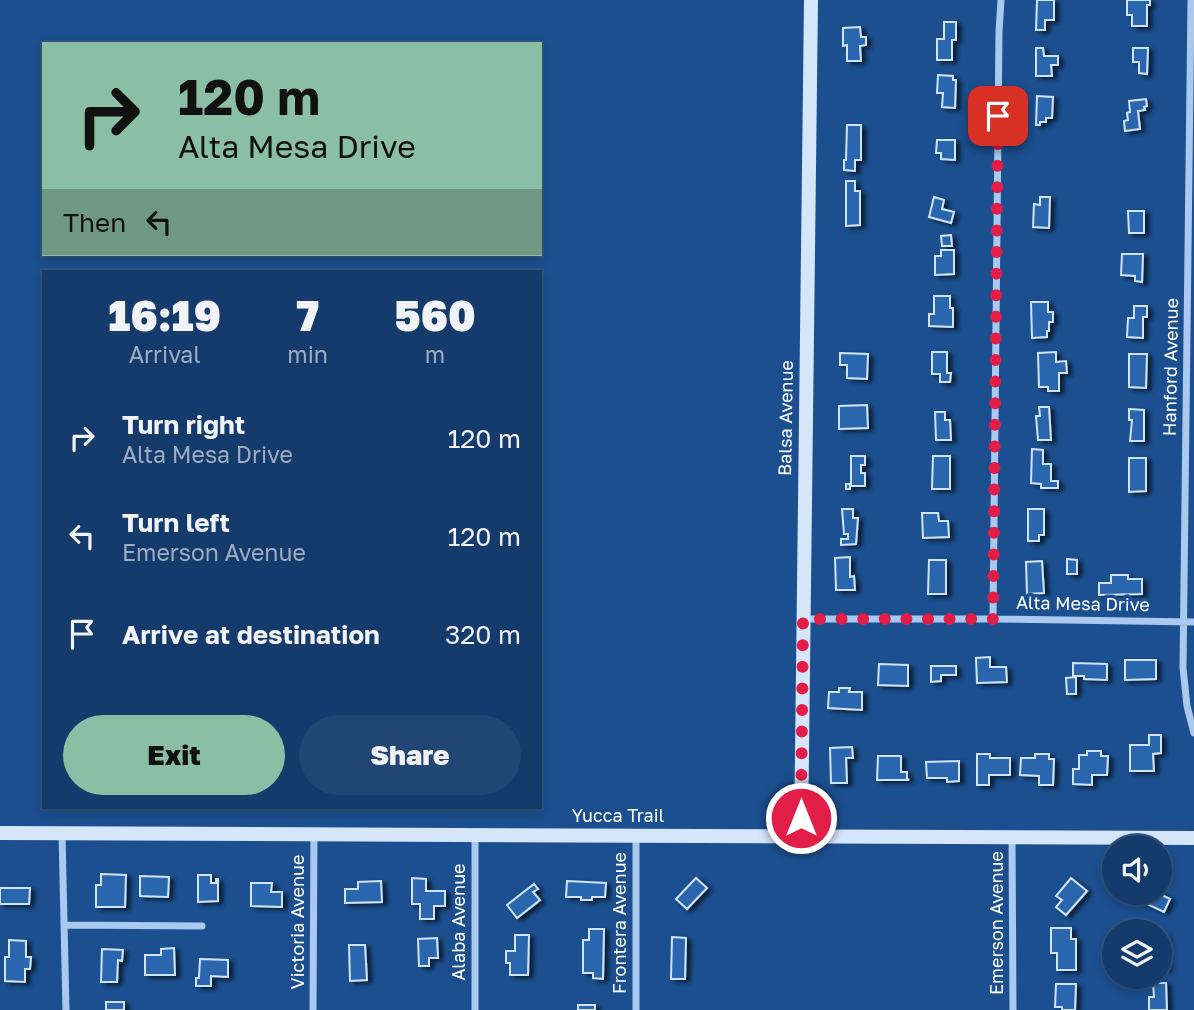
<!DOCTYPE html>
<style>
:root{--surface:#143b6b;--page:#214673;--text:#f1f3f6;--muted:#9dadc1;--line:#33557e;--accent:#8abfa5}
body{margin:0;font-family:"Golos Text",sans-serif;background:var(--page);color:var(--text);height:100vh;display:flex;flex-direction:column;font-size:26px;white-space:nowrap}
*{box-sizing:border-box;margin:0}
p{font-size:23px;color:var(--muted)}
.icon{flex:none;width:38px;height:38px;fill:none;stroke:currentColor;stroke-width:2;stroke-linecap:round;stroke-linejoin:round}
.map{position:relative;flex:1;overflow:hidden}
.side{position:absolute;left:42px;top:270px;width:500px;height:539px;display:flex;flex-direction:column;background:var(--surface);border-radius:0px;box-shadow:0 4px 10px #0003,0 0 0 2px var(--line)}
.side>*{flex:none}
.guide{position:absolute;left:42px;top:42px;width:500px;height:214px;border-radius:0px;box-shadow:0 4px 10px #0003,0 0 0 2px var(--line);background:#8abfa5;color:#111;overflow:hidden}
.fabs{position:absolute;left:1102px;top:835px;display:grid;gap:14px}
.fabs a{display:grid;place-items:center;width:70px;height:70px;border-radius:50%;background:var(--surface);box-shadow:0 4px 10px #0003,0 0 0 2px var(--line);font-size:35px}
.pin{position:absolute;display:grid;place-items:center;width:60px;height:60px;color:#fff;margin:-30px;border-radius:14px;box-shadow:0 4px 10px #0006}
.me{position:absolute;width:77px;margin:-38px;rotate:0deg;stroke-linejoin:round;filter:drop-shadow(0 0 5px #0008)}
.turn{display:flex;align-items:center;gap:24px;height:147px;padding:0 21px;font-size:32px}
.turn .icon{width:91px;height:91px;stroke-width:2.5}
.turn b{display:block;font-size:49px;line-height:60px}
.then{display:flex;align-items:center;height:66px;padding:0 21px;background:#0003;gap:14px;font-size:26px}
.eta{display:flex;justify-content:space-evenly;align-items:center;height:119px;text-align:center}
.eta b{font-size:42px;font-weight:800;line-height:49px}
.cta{display:flex;gap:14px;margin-top:auto;padding:14px 21px}
.cta a{flex:1;height:80px;border-radius:42px;background:var(--accent);color:#111;font-size:28px;font-weight:800;line-height:80px;text-align:center}
.cta a+a{background:var(--page);color:var(--text)}
ul{padding:0;list-style:none}
li{display:flex;align-items:center;gap:21px;height:98px;padding:0 21px}
li div{flex:1}
li b{display:block;font-size:26px}
li em{font-style:normal}
.map>svg:first-child{display:block}
.building{fill:#2a66ad;stroke:#cfe3fa;stroke-width:2;filter:url(#shadow)}
.lines{fill:none;stroke-linecap:round;stroke-linejoin:round}
.street{stroke:#a9c9ee;stroke-width:7}
.secondary{stroke:#d6e6fa;stroke-width:14}
.route{stroke:#e11d48;stroke-width:12;stroke-dasharray:0 21.6}
.labels{text-anchor:middle;stroke-width:7;stroke-linejoin:round;paint-order:stroke}
.street-label{font-size:18px;fill:#fff;stroke:#1b4f8f}
</style>
<div class="map">
<svg width="1194" height="1010" viewBox="0 0 1194 1010">
<defs>
<filter id="shadow"><feDropShadow dx="4.5" dy="2.5" stdDeviation="2" flood-color="#0009"/></filter>
</defs>
<rect width="100%" height="100%" fill="#1b4f8f"/>
<path class="building" d="M1037,0H1054V20H1045V30H1036Z
M1127,0H1150V5H1147V26H1132V15H1127Z
M944,22H956V40H952V60H937V39H944Z
M860,27L861,37H866V45L860,46L861,61H847V45L843,46V28Z
M1036,48H1043L1044,56H1058V65H1051L1052,76H1036Z
M1133,48H1148L1147,74L1139,73V62H1133Z
M938,75L953,76V80H956L955,108L942,107L943,93H937Z
M1037,96L1053,97L1052,118H1046V122H1040V125H1036Z
M1146,99L1147,106L1144,107L1145,110L1138,111L1140,129L1125,131L1124,121L1128,120L1127,113L1130,112L1129,101Z
M847,125H861V160H855V171L844,170V160H846Z
M937,140H955V160L941,159V153H936Z
M846,181H855V191H860V225L846,226Z
M934,197L944,200L942,209L954,212L951,223L929,217Z
M1040,197H1050L1049,228L1033,227L1034,204L1040,205Z
M1128,211H1144V233H1129Z
M951,235L952,246H942L941,236Z
M941,250H954V274L935,275V256H941Z
M1122,254H1143L1142,282L1135,281V276L1121,275Z
M934,296H950V308H953V327L929,326V314H934Z
M1031,302H1048V312H1053V322H1049V331H1047V337L1032,338Z
M1134,306H1147V317H1143V338L1127,337L1128,318H1134Z
M932,352H947V373H951L950,382H940V374H932Z
M1056,352V362L1066,361L1067,373H1059V391H1048V387H1039L1038,353Z
M840,353L868,354L867,379L847,378V365H840Z
M1129,354H1147L1146,388L1129,387Z
M867,405L868,428L839,429V406Z
M1039,407H1049L1051,440H1038L1036,416H1040Z
M1129,409L1144,410V441H1130L1132,420H1129Z
M935,412H945V420H950L951,440H936Z
M1032,449L1043,450V464H1051V481H1058V488H1041V484L1031,483Z
M851,456H865V465H861V473H865V486H850V489H846V484H851Z
M933,456H950V489H932Z
M1129,458H1146V491L1129,492Z
M842,509H853V518H858L856,544L841,545V539H848V534H844Z
M1028,509H1044V535H1039V541H1028Z
M922,513H938L939,521H948L949,537L923,538Z
M850,557V577L854,576L855,590H836L835,558Z
M1067,559L1077,560V574H1067Z
M929,560H946V594H928Z
M1042,561L1044,593L1027,594L1026,562Z
M1111,575H1128V579H1142V594L1099,595V583H1111Z
M990,657V667H1006L1007,682L977,683L976,658Z
M1125,660H1156V679L1125,680Z
M1073,663L1107,664V680L1084,679V676H1073Z
M879,664L908,665V686L878,685Z
M931,666H956V675H941V681L931,682Z
M1076,677V694H1067L1066,678Z
M839,688H850L849,692H862V710L828,708L829,692H839Z
M1149,735H1161V753L1153,754L1154,771H1130V745H1149Z
M852,747L853,758H846L847,783H831L830,748Z
M1087,751H1101V756H1108L1107,775H1092V785L1073,784V769H1079V755H1087Z
M977,754H990V758H1010V775H989V785H977Z
M1035,754H1049V759H1054L1053,785H1039V776L1020,775L1021,758H1035Z
M878,756H901V772H907V779L909,780H877Z
M959,761V781L947,782V778H927L926,762Z
M101,874L126,875L125,907H96V885H101Z
M198,875H211V883H216V879H218V901L198,902Z
M140,876L169,877L168,897L140,896Z
M412,878L426,879V891H445V906H434V919H420V904H412Z
M696,878L707,888L687,909L676,899Z
M1071,878L1087,891L1066,915L1056,907L1062,900L1056,896Z
M381,881L382,902L345,903V889H358V882Z
M567,881L606,883L605,897H592V900H581V897H566Z
M251,883H272L271,892H282V907L251,906Z
M534,884L538,889L533,892L540,900L517,918L507,905Z
M0,888H30L29,904H0Z
M1136,892H1156L1170,899L1164,912L1134,898Z
M1051,928H1071V939H1076V970H1057V953H1051Z
M589,929H604L603,979L593,978V973H583V940H589Z
M515,935H529L528,975H510V963H506V951H515Z
M1160,935H1166L1167,969H1160Z
M672,937L686,938L685,979H671Z
M437,938L438,958H429V966H419L418,939Z
M9,940L26,941V957H31L30,969H25V982L5,981V957H9Z
M349,945H365L367,980L350,981Z
M174,948L175,975H145V955H161V949Z
M102,949L123,950L122,961L118,960L117,982H101Z
M200,959L228,960V977L211,976V986H196V978H199Z
M1153,983H1166L1167,1010H1149V997H1154Z
M1056,984H1076L1075,1010H1062V1007H1055Z
M106,1002H124V1010H106Z
M578,1005H595V1010H578Z"/>
<g class="lines">
<path class="street" d="M1191,0L1183,668L1187,706L1194,733
M803,619H993L1194,622
M993,619L999,32L1001,0
M62,834L66,1010
M636,836V1010
M1012,836L1013,1010
M65,925L202,926
M313,1010L314,835
M475,1010V835"/>
<path class="secondary" d="M0,833L1194,838
M801,836L811,0"/>
</g>
<g class="lines">
<path class="route" d="M801,818L803,619H993L998,116"/>
</g>
<g class="labels">
<g class="street-label">
<text transform="translate(1171 367) rotate(-89)" y="6">Hanford Avenue</text>
<text transform="translate(786 418) rotate(-89)" y="6">Balsa Avenue</text>
<text transform="translate(1083 604) rotate(1)" y="6">Alta Mesa Drive</text>
<text x="618" y="822">Yucca Trail</text>
<text transform="translate(298 922) rotate(-90)" y="6">Victoria Avenue</text>
<text transform="translate(459 922) rotate(-90)" y="6">Alaba Avenue</text>
<text transform="translate(620 923) rotate(-90)" y="6">Frontera Avenue</text>
<text transform="translate(997 923) rotate(-90)" y="6">Emerson Avenue</text>
</g>
</g>
</svg>
<div class="fabs">
<a><svg class="icon" aria-label="sound" viewBox="0 0 24 24"><path d="M4 9h4l5-4v14l-5-4H4zM17 9q2 3 0 6"/></svg></a>
<a><svg class="icon" aria-label="layers" viewBox="0 0 24 24"><path d="M12 4l9 5-9 5-9-5zM3 14l9 5 9-5"/></svg></a>
</div>
<div class="pin" style="left:998px;top:116px;background:#d93025"><svg class="icon" aria-label="arrive" viewBox="0 0 24 24"><path d="M6 21V4h12l-3 4 3 4H6"/></svg></div>
<svg class="me" style="left:801px;top:818px" viewBox="-20 -20 40 40"><circle r="17" fill="#e11d48" stroke="#fff" stroke-width="3"/><path d="M0-11L8 9 0 5-8 9z" fill="#fff"/></svg>
<div class="guide">
<div class="turn"><svg class="icon" aria-label="right" viewBox="0 0 24 24"><path d="M7 20v-9h11M14 6l5 5-5 5"/></svg><div><b>120 m</b>Alta Mesa Drive</div></div>
<div class="then">Then<svg class="icon" aria-label="left" viewBox="0 0 24 24"><path d="M17 20v-9H6M10 6l-5 5 5 5"/></svg></div>
</div>
<section class="side">
<div class="eta">
<div><b>16:19</b><p>Arrival</p></div>
<div><b>7</b><p>min</p></div>
<div><b>560</b><p>m</p></div>
</div>
<ul>
<li><svg class="icon" aria-label="right" viewBox="0 0 24 24"><path d="M7 20v-9h11M14 6l5 5-5 5"/></svg><div><b>Turn right</b><p>Alta Mesa Drive</p></div><em>120 m</em></li>
<li><svg class="icon" aria-label="left" viewBox="0 0 24 24"><path d="M17 20v-9H6M10 6l-5 5 5 5"/></svg><div><b>Turn left</b><p>Emerson Avenue</p></div><em>120 m</em></li>
<li><svg class="icon" aria-label="arrive" viewBox="0 0 24 24"><path d="M6 21V4h12l-3 4 3 4H6"/></svg><div><b>Arrive at destination</b></div><em>320 m</em></li>
</ul>
<div class="cta"><a>Exit</a><a>Share</a></div>
</section>
</div>
